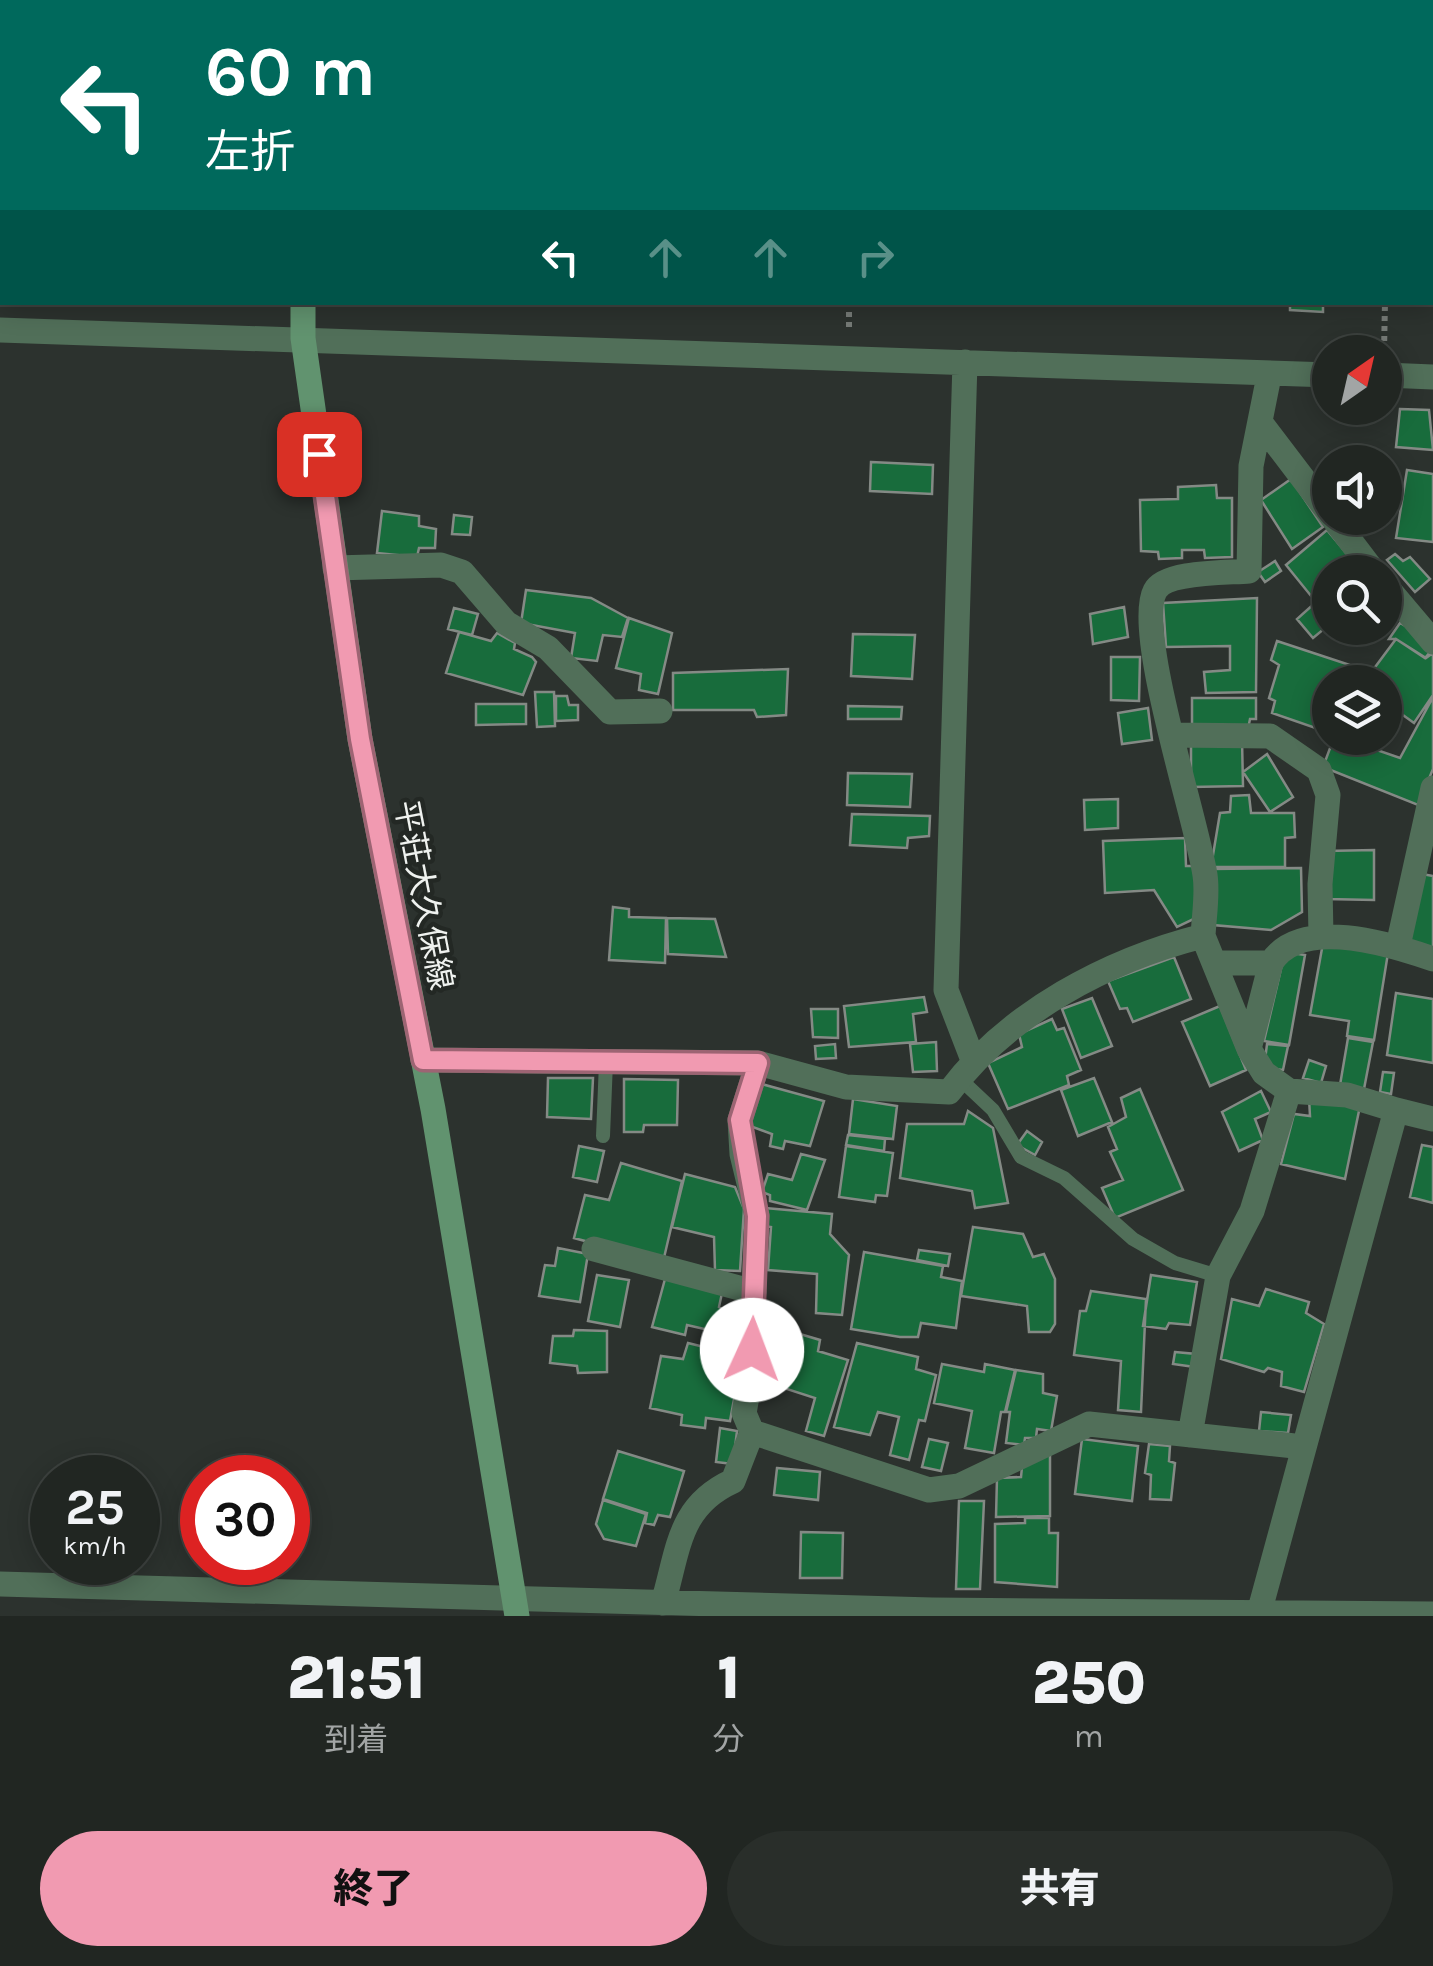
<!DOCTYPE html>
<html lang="ja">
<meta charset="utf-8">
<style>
:root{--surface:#212622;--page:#292e2a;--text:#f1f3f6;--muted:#a2a5a5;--line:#3e4340;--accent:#f19ab1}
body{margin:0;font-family:Karla,"Noto Sans JP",sans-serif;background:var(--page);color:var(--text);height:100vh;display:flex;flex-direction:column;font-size:38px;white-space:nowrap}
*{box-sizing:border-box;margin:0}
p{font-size:32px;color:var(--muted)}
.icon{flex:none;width:55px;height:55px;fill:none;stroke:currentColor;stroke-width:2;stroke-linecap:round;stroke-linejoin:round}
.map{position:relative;height:1616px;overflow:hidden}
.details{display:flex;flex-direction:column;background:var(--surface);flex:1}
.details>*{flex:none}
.banner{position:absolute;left:0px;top:0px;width:1435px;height:305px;box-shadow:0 5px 25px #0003,0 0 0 2px var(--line);background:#00695c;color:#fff;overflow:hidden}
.needle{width:65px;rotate:34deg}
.fabs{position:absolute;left:1312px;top:335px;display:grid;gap:20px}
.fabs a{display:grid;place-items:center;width:90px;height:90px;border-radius:50%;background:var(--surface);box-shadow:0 5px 25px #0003,0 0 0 2px var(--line);font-size:50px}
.speed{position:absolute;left:30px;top:1455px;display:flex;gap:20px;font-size:50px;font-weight:700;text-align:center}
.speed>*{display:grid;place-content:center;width:130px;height:130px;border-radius:50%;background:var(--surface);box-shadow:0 5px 25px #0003,0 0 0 2px var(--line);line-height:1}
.speed small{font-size:25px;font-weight:400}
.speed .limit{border:15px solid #d22;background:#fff;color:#111}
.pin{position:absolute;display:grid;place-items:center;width:85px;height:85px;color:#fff;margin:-42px;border-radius:20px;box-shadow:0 5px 15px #0006}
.me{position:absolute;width:110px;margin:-55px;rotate:2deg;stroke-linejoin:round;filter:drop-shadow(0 0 8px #0008)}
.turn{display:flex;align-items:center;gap:35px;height:210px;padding:0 40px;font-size:45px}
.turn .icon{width:130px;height:130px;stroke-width:2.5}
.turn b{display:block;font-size:70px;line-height:85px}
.lanes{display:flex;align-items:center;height:95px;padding:0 40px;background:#0003;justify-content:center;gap:50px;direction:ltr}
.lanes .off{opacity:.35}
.eta{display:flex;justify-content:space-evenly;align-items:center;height:170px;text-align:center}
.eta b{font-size:60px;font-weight:800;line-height:70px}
.primary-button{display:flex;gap:20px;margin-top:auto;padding:20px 40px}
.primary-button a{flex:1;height:115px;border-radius:60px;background:var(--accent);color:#111;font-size:40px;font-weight:800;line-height:115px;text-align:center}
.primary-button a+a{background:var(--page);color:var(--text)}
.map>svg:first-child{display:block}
.building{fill:#186c3c;stroke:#848a85;stroke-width:2.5}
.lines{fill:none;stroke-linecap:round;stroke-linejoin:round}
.path{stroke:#767b77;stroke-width:6;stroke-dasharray:5 5;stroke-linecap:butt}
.lane{stroke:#516f59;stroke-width:14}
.street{stroke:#516f59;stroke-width:25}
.secondary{stroke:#61936f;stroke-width:25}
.route-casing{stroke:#9d6473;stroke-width:25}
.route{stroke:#f19ab1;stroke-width:18}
.labels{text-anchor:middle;stroke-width:9;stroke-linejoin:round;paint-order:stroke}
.street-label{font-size:32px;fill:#eff2ef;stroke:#232824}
</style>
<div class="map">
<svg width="1433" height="1616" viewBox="0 0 1433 1616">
<rect width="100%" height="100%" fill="#2c322e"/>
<path class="building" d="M1279,302H1323V312L1290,310V305Z
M1400,409L1429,410L1433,450L1396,447Z
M871,462L933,465L932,494L870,491Z
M1407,470L1433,474V542L1396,538Z
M1291,479L1323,527L1292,549L1261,500Z
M1216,485L1217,498H1232V557L1205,558L1204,550H1182V558L1159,559L1158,552L1141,551L1140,500L1178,499V487Z
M382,511L419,516V526L436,529L435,548H419L417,557L377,553Z
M454,515L472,517L470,535L452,534Z
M1327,530L1362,572H1330V624L1313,638L1297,619L1316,602L1286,565Z
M1395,554L1403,561L1410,557L1430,579L1415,592L1387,560Z
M1275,561L1281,571L1265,582L1258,572Z
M526,590L591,598L628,618L622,637L603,635L597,661L571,658L575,633L521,623Z
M1257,598L1256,692L1206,693L1204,672L1230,670V646L1166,647L1163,603Z
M1124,607L1128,637L1093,644L1090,614Z
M454,608L478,614L472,635L448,629Z
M629,618L672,633L658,694L639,690L641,674L616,668Z
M1400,623L1416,632L1431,651L1425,658L1396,639H1389Z
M459,632L491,641L497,633L515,643L514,649L532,657L536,662L523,695L446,673Z
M853,634L915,635L912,679L851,676Z
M1396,639L1426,658L1433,653V695L1414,723L1385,702V682H1364Z
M1277,641L1359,668L1353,682H1330V733L1272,713L1275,701L1269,698L1279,665L1271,660Z
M1111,657H1140L1139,701L1111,700Z
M788,669L786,715L757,717L754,710H673V673Z
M535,692H554L555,726L537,727Z
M556,696H567L569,705H578V720L556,721Z
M1433,697V769L1418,805L1323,767L1332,743L1338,744L1342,738L1400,758Z
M1192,698H1256V719H1250L1248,729L1192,727Z
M476,704H526V724L476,725Z
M848,706L902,707L901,719H848Z
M1148,708L1152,740L1122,744L1118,713Z
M1191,739H1242L1243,786L1191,787Z
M1267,754L1293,797L1270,812L1243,772Z
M848,773L912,774L910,807L847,805Z
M1249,795L1251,813H1294L1295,837L1285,838V867H1211L1220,813L1230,812L1231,796Z
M1118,799V828L1085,830L1084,800Z
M852,814L930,816L929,836L908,838L907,848L850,845Z
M1185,838L1186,866H1196L1198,917L1177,927L1154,890L1105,893L1103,841Z
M1374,850V900L1326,899L1325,851Z
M1301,868L1302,912L1271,930L1213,925L1212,869Z
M1422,874L1433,876V951L1409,946Z
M613,907L629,909V917L666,918L665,963L609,960Z
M667,918L715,919L726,957L668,954Z
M1323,943L1388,953L1374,1040L1347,1036L1349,1021L1310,1015Z
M1285,952L1305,955L1289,1045L1264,1041Z
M1174,957L1191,999L1133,1022L1127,1008L1120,1009L1108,981Z
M1396,993L1433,999V1063L1387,1055Z
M924,997L927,1012L913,1014L916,1042L849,1047L844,1006Z
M1092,998L1112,1046L1081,1058L1062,1009Z
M1220,1006L1246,1070L1210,1086L1182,1022Z
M811,1009H838V1038L813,1037Z
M1052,1019L1057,1030L1064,1028L1081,1070L1067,1076L1069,1085L1008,1109L988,1063L1022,1047L1019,1034Z
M1348,1038L1373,1042L1364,1089L1340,1085Z
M936,1042L937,1071L913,1072L910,1044Z
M835,1044L836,1058L816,1059L815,1046Z
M1267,1044L1288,1046L1283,1070L1264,1068Z
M1309,1060L1326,1066L1321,1083L1303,1078Z
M1383,1072L1394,1073L1391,1094L1380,1092Z
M548,1078H593L591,1119L547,1117Z
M1094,1078L1112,1122L1078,1136L1061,1090Z
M624,1079L678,1080L677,1125H644L643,1132H624Z
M758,1083L824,1101L810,1146L785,1141L783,1149L770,1146L772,1134L750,1126Z
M1140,1089L1183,1190L1115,1218L1102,1188L1123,1180L1110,1152L1117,1149L1108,1127L1126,1117L1121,1098Z
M1261,1091L1271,1112L1255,1119L1263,1140L1239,1151L1222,1112Z
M1309,1098L1360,1106L1345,1179L1281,1164L1294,1114L1310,1116Z
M853,1099L897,1106L893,1139L849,1134Z
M968,1111L993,1128L1008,1203L975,1208L972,1191L900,1178L907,1124H964Z
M1027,1131L1042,1142L1035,1155L1017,1145Z
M848,1135L885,1139L884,1151L846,1145Z
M1422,1145L1433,1147V1203L1410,1197Z
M579,1146L604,1151L597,1182L573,1177Z
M846,1146L893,1153L887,1196L876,1195L875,1202L839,1197Z
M801,1154L825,1160L807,1210L770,1201V1195L762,1192L768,1174L792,1180Z
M621,1163L682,1181L663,1262L574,1238L585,1195L609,1200Z
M685,1174L735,1187L744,1209L740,1271L715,1270L714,1237L672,1227Z
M765,1208L832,1214L830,1234L849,1255L842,1315L816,1313L817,1274L768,1270L771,1227L764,1226Z
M973,1227L1023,1234L1033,1257L1044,1254L1055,1279V1324L1050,1332H1029L1027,1306L961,1296Z
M558,1248L588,1254L580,1302L539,1296L545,1265L555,1266Z
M919,1250L950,1254L948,1266L917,1260Z
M864,1252L943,1266L941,1277L962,1281L956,1328L921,1323L918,1337H900L851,1329Z
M597,1275L629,1280L620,1327L588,1321Z
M1151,1275L1197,1282L1190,1325L1169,1323L1166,1329L1143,1326Z
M665,1279L722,1293L719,1307L728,1311L722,1333L687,1325L685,1335L652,1327Z
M1266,1289L1309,1302L1306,1313L1324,1324L1304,1392L1281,1386L1282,1372L1268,1368L1264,1372L1221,1359L1232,1299L1259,1306Z
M1091,1291L1146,1299L1141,1412L1118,1410L1121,1361L1074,1355L1080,1311H1086Z
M766,1324L820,1340L818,1351L848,1360L824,1436L806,1431L815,1398L762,1381L771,1347L760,1344Z
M574,1330L607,1331V1372L578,1373L577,1366L550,1363L553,1336H573Z
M688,1343L736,1355L732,1375L738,1377L730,1421L706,1418L705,1428L681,1425L682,1415L650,1408L661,1356L683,1359Z
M857,1343L918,1357L916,1369L936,1375L925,1421L919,1420L909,1460L890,1455L899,1417L878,1412L870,1435L834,1427Z
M1175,1352L1196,1354L1195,1367L1173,1364Z
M942,1364L984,1372L985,1364L1015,1370L1005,1412H1001L994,1453L965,1448L972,1411L934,1403Z
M1016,1370L1043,1374V1393L1057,1396L1051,1431L1037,1429L1036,1438H1025L1024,1445L1006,1443L1010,1412H1006Z
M1261,1412L1291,1415L1288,1433L1259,1431Z
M720,1428L737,1431L733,1464L716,1462Z
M929,1439L948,1443L941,1471L922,1467Z
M1082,1439L1138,1446L1132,1501L1075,1494Z
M1149,1444L1170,1446L1169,1461L1175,1463L1171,1500L1150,1499L1151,1475L1145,1473Z
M618,1451L684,1471L670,1517L658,1515L654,1525L645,1523L647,1513L603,1499Z
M1050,1454V1516L996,1517L997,1478L1021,1477L1022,1467Z
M777,1468L820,1472L818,1500L774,1495Z
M603,1500L646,1514L636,1546L604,1539L596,1524Z
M959,1501H984L980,1589H956Z
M1025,1518H1049V1533H1058L1057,1587L995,1582V1524L1025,1523Z
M801,1532L843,1533L842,1578H800Z"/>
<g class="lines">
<path class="path" d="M858,2L859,0
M1393,2V0
M849,302V331
M1384,351L1385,302"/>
<path class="lane" d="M959,1078L993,1110L1021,1157L1064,1178L1133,1239L1175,1263L1218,1276
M603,1136L606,1062"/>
<path class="street" d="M0,330L1330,375
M965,362L946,990L973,1060
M1385,375L1433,377
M1260,422L1374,572
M335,568L441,565L462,572L506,623L548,648L610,712L660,711
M1385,585L1433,642
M1171,735L1270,736L1319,770L1328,795L1320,884L1321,937
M1203,936L1249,1049L1264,1073L1289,1091L1347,1095L1396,1110
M1398,946L1433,788
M1216,963H1271C1300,916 1390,944 1433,959
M1249,1049L1271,963
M423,1060L758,1063L846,1087L949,1092C1009,1012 1108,960 1203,936C1204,916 1208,894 1205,875C1197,821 1134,631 1155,591C1165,571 1227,573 1249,571L1251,466L1269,376
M594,1249L754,1292
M752,1432L929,1490L959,1486L1089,1424L1304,1447
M1190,1435L1218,1276L1252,1211L1289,1091
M0,1584L932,1610L1433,1614
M663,1603C679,1549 678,1506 733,1481L752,1432L744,1413L750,1380L757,1216L742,1154L740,1120L758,1063
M1259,1613L1396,1110L1433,1119"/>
<path class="secondary" d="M297,2V0
M303,302V338L360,739L433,1109L517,1616"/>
</g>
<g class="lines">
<defs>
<path id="route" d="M319,454L360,739L423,1060L758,1063L740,1120L757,1216L752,1350"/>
</defs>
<use href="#route" class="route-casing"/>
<use href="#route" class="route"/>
</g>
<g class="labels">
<g class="street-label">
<text transform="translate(424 895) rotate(79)" y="11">平荘大久保線</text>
</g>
</g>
</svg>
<div class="fabs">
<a><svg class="needle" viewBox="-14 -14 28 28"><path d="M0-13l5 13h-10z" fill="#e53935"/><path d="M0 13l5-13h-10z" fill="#a2a5a5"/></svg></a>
<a><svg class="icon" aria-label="sound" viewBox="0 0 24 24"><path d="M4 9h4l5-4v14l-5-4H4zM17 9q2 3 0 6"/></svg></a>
<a><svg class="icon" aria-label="search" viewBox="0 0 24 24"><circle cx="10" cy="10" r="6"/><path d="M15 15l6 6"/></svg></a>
<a><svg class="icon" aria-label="layers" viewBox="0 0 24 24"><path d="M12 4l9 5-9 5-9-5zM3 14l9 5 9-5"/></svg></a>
</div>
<div class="speed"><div>25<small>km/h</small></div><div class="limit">30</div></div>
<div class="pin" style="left:319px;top:454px;background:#d93025"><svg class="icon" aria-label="arrive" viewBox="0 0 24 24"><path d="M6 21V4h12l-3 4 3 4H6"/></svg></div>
<svg class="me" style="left:752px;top:1350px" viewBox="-20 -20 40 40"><circle r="19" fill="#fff"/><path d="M0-13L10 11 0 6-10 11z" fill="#f19ab1"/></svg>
<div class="banner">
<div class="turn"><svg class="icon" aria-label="left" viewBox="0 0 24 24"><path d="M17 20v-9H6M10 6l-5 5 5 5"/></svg><div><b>60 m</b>左折</div></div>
<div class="lanes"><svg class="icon" aria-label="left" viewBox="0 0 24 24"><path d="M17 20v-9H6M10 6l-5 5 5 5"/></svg><svg class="icon off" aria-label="ahead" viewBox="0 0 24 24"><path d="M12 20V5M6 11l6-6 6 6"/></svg><svg class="icon off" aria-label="ahead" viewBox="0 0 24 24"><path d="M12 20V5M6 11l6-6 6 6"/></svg><svg class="icon off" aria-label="right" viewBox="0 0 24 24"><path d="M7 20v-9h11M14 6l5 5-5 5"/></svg></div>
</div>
</div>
<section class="details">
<div class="eta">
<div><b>21:51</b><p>到着</p></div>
<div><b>1</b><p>分</p></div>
<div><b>250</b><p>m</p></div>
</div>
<div class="primary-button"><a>終了</a><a>共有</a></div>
</section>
